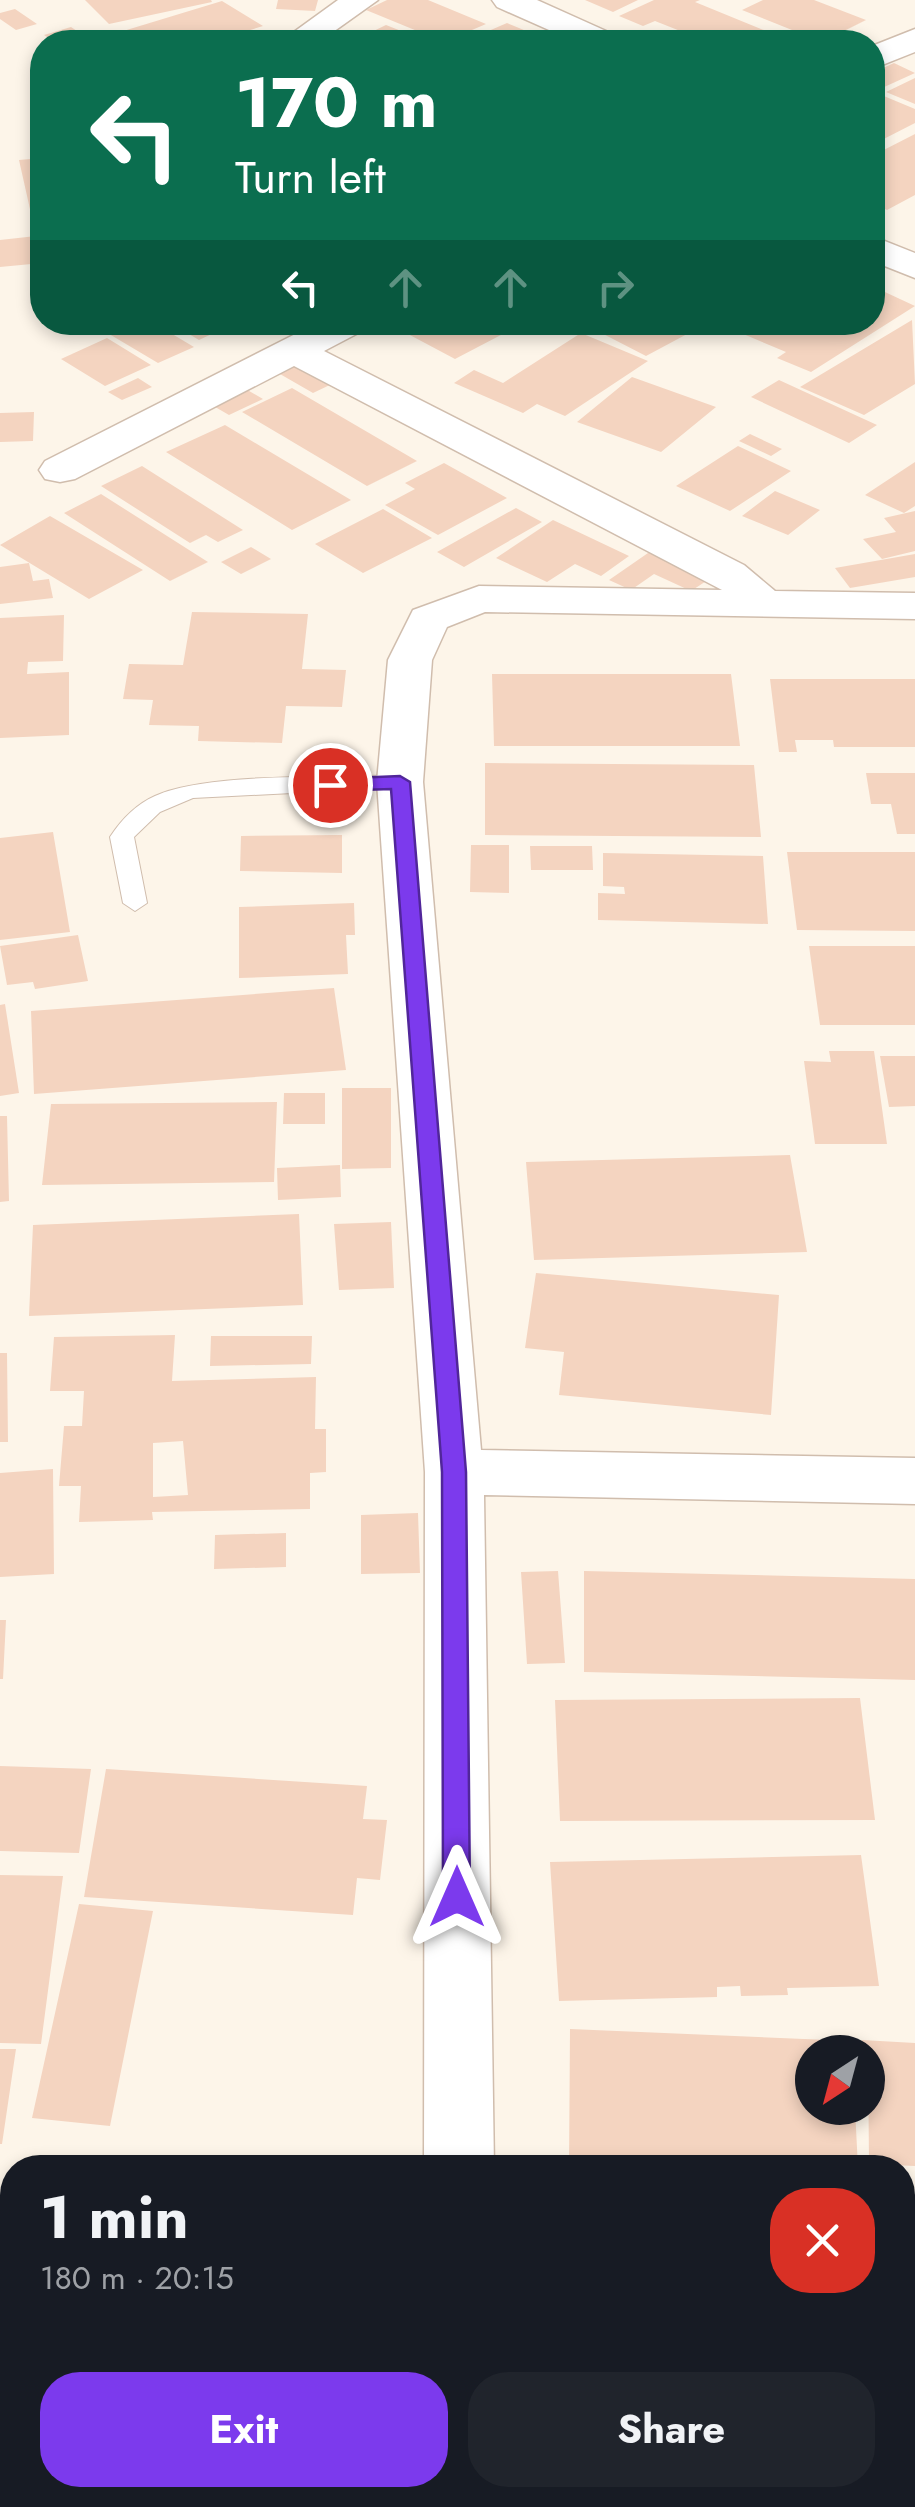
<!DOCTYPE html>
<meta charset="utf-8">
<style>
:root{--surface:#171b24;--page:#20242c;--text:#f1f3f6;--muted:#9ea1a6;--accent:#7c3aed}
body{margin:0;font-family:Jost,sans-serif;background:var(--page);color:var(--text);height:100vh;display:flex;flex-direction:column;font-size:38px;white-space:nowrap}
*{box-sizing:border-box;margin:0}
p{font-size:32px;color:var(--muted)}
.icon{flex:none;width:55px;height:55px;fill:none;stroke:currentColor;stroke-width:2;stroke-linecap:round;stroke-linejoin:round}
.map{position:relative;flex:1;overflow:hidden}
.panel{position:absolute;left:0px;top:2155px;width:915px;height:352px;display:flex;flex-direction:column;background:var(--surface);border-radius:40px 40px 0 0;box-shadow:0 5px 15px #0003}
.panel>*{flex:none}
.banner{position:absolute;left:30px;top:30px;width:855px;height:305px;border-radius:40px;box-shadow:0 5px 15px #0003;background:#0b6e4f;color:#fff;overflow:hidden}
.needle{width:65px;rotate:216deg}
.fabs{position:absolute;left:795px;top:2035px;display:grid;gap:20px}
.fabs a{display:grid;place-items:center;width:90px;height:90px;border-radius:50%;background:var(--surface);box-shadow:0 5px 15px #0003;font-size:50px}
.pin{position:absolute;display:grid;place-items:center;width:85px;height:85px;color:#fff;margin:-42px;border:5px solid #fff;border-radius:50%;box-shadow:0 2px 10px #0007}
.me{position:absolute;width:110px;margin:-55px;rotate:0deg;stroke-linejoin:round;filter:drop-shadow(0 0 8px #0008)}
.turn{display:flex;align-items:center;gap:35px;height:210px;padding:0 40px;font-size:45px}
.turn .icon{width:130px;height:130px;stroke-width:2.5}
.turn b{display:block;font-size:70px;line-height:85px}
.lanes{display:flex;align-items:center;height:95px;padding:0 40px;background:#0003;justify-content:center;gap:50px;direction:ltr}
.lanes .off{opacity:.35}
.round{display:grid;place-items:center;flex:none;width:105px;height:105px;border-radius:40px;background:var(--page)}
.overview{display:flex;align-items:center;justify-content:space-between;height:170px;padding:0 40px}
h1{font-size:60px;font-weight:700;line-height:75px}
.cta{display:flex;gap:20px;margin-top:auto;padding:20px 40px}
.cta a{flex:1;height:115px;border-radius:40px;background:var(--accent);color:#fff;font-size:40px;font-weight:700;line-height:115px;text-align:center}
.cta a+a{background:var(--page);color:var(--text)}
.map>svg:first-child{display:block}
.building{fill:#f4d4c0;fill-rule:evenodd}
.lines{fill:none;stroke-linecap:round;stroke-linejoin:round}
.service-casing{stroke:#d0bdad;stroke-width:2}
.minor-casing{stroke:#d0bdad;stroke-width:3}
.service{fill:#fff;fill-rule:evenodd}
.minor{fill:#fff;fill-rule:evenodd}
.route{fill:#7c3aed;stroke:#51269a;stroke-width:2.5}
</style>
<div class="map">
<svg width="915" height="2507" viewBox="0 0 915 2507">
<rect width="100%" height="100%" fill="#fdf5e9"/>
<path class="building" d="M85,0H211L212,2L109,24Z
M278,0H318L315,11L276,9Z
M387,0H428L486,24L444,42L366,10Z
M585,0H638L613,12Z
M654,0H700L695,2L793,42H708L655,21L643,26L619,16Z
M763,0H814L866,20L822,42L742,10Z
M222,1L263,26L211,42H136L120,32Z
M15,9L37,24L16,30L0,19V13Z
M507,23L553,42H463Z
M386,25L429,42L353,41Z
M71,27L89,39L55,42L44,35Z
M894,63L915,73L882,88L872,84V73Z
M915,78V104L886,92Z
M879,94L915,109V123L872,145V97Z
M915,134V195L887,210L872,203V156Z
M42,158V263L0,267V240L36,236L19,160Z
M872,286L915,306L811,372L777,358L786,352L729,328L738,322H872Z
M912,320L915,384L864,415L800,387Z
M99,322H152L194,347L158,363L94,325Z
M169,322H237L199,340Z
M431,322H526L455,359L408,334Z
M580,322H667L689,333L646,356Z
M581,333L648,361L565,416L537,404L523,413L454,383L474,370L503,383Z
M107,338L151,365L105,386L61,359Z
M294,360L334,383L313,393L273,370Z
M632,377L716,407L661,452L577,422Z
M138,378L152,387L122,400L108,392Z
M779,380L877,425L849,443L751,397Z
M244,388L263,399L229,415L210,404Z
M292,388L417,461L367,486L242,412Z
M34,412L33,441L0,442V413Z
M225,425L351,500L292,530L166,452Z
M750,434L782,449L771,456L739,441Z
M738,446L791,471L730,511L676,486Z
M915,462V506L904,513L865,495Z
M444,463L507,498L438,535L385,505L415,489L405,483Z
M142,466L243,530L218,542L206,535L190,543L101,486Z
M775,491L820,510L788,535L742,516Z
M101,494L208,562L170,581L64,513Z
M516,508L542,522L464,567L437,552Z
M383,509L432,538L363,573L315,544Z
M915,511V551L882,559L863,539L896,532L884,518Z
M50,516L143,570L89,599L0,545Z
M553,520L629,556L601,576L575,564L547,582L496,558Z
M661,544L720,572L691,591L654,574L631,590L609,580Z
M251,547L271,559L241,574L221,562Z
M915,554V577L850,588L835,568Z
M29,563L33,581L49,579L53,598L0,604V567Z
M192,612L308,614L302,669L346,670L342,707L286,706L282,743L198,741L199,726L149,725L153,700L123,699L129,664L183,665Z
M64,615L63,661L28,662L27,674L69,672V735L0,738V618Z
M492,674H731L740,746H494Z
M770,679H915V747H834L833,740H795L797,752H779Z
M485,763L754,765L761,837L485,835Z
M866,773H915V834H897L891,804H871Z
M329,792H357L356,814L327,813Z
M53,832L70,932L0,940V838Z
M342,835V873L240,871L241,836Z
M471,845H509V893L470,892Z
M530,846H592L593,870H531Z
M787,852H915V931L797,930Z
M603,853L763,856L768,924L598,920V893L625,894L624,887L603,886Z
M354,903L355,935H346L348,974L239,978V907Z
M78,935L88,981L35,989L33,982L7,985L0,946Z
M809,946H915V1025H820Z
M334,988L346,1070L34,1094L31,1011Z
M5,1004L19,1093L0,1096V1005Z
M829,1051H874L887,1144H815L804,1061L831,1062Z
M880,1056H915V1106L889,1107Z
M342,1088H391V1168L342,1169Z
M284,1093H325V1124H283Z
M277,1102L274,1182L42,1185L51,1104Z
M0,1116H7L9,1201L0,1202Z
M790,1155L807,1252L534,1260L526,1162Z
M340,1165L341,1197L278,1200L277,1168Z
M299,1214L303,1305L29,1316L33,1225Z
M391,1222L394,1288L339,1290L334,1224Z
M536,1273L779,1295L771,1415L559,1395L564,1352L525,1348Z
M175,1335L172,1381L316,1377L315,1429H326V1472L310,1473V1509L152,1512L153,1520L79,1522L81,1486H59L64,1426H82L84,1391H50L54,1337ZM183,1441L188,1495L153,1497V1443Z
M211,1336H312L311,1364L210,1366Z
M0,1353H7L8,1442H0Z
M53,1469L54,1574L0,1577V1473Z
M418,1513L420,1573L361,1574V1515Z
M286,1533V1567L214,1569L215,1535Z
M558,1571L565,1663L527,1664L521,1572Z
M584,1571L915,1579V1680L584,1672Z
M0,1620H6L3,1679H0Z
M860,1698L875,1820L560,1821L555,1700Z
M0,1766L91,1769L79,1853L0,1851Z
M106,1769L367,1786L363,1819L387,1820L380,1880L357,1878L353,1915L84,1897Z
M861,1855L879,1986L787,1988L788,1995L741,1996L740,1986L717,1987V1997L559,2001L550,1862Z
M0,1875L63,1876L41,2044L0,2043Z
M79,1904L153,1911L110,2126L32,2118Z
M570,2029L852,2041V2052H812V2108H855L858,2168H569Z
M862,2040L915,2043V2166L869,2164L868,2052H862Z
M0,2049H16L2,2144H0Z
M10,2383L12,2495H161L159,2507H0V2445Z"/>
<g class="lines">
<defs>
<path id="service" d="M400,775L412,782L408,787L193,798L160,812L134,837L147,903L135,911L123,903L110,837C122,819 135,805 155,796C207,772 338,778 400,775Z"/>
<path id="minor" d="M338,0H378L319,42H280Z
M492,0H537L615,35L620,42H576L497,7Z
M915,29V52L872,69V46Z
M872,236L915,253V278L872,261Z
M319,322H369L364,330L324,351L744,565L775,591L915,593V619L485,612L447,627L432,660L423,782L481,1450L915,1458V1504L484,1495L494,2168H424L425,1472L377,782L388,660L413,610L479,586L722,590L294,366L75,479L60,482L45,479L39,470L45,461Z
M411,2495H487V2507H411Z"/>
</defs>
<use href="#service" class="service-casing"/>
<use href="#minor" class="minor-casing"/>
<use href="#service" class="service"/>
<use href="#minor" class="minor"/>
</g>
<path class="route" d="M400,776L410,782L466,1472L470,1897L466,1906H447L443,1897L442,1472L391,789L330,791L321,785L330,779Z"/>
</svg>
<div class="fabs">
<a><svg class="needle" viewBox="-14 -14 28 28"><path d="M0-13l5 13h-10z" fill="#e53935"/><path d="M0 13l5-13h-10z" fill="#9ea1a6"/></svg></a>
</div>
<div class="pin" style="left:330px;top:785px;background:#d93025"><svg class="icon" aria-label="arrive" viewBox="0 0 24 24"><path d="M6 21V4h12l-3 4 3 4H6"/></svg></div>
<svg class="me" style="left:457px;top:1897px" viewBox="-20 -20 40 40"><path d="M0-17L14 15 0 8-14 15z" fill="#7c3aed" stroke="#fff" stroke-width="4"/></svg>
<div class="banner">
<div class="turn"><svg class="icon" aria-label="left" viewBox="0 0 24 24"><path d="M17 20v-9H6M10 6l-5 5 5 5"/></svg><div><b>170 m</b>Turn left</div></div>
<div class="lanes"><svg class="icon" aria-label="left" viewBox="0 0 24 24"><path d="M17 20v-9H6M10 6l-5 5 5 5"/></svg><svg class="icon off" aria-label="ahead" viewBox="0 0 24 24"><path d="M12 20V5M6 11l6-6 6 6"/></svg><svg class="icon off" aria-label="ahead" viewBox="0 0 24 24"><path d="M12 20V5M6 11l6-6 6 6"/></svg><svg class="icon off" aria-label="right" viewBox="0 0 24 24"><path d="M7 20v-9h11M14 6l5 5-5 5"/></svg></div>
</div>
<section class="panel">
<div class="overview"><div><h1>1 min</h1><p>180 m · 20:15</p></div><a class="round" style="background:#d93025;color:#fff"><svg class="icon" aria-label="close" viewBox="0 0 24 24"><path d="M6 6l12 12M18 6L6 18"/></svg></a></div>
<div class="cta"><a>Exit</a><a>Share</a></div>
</section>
</div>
